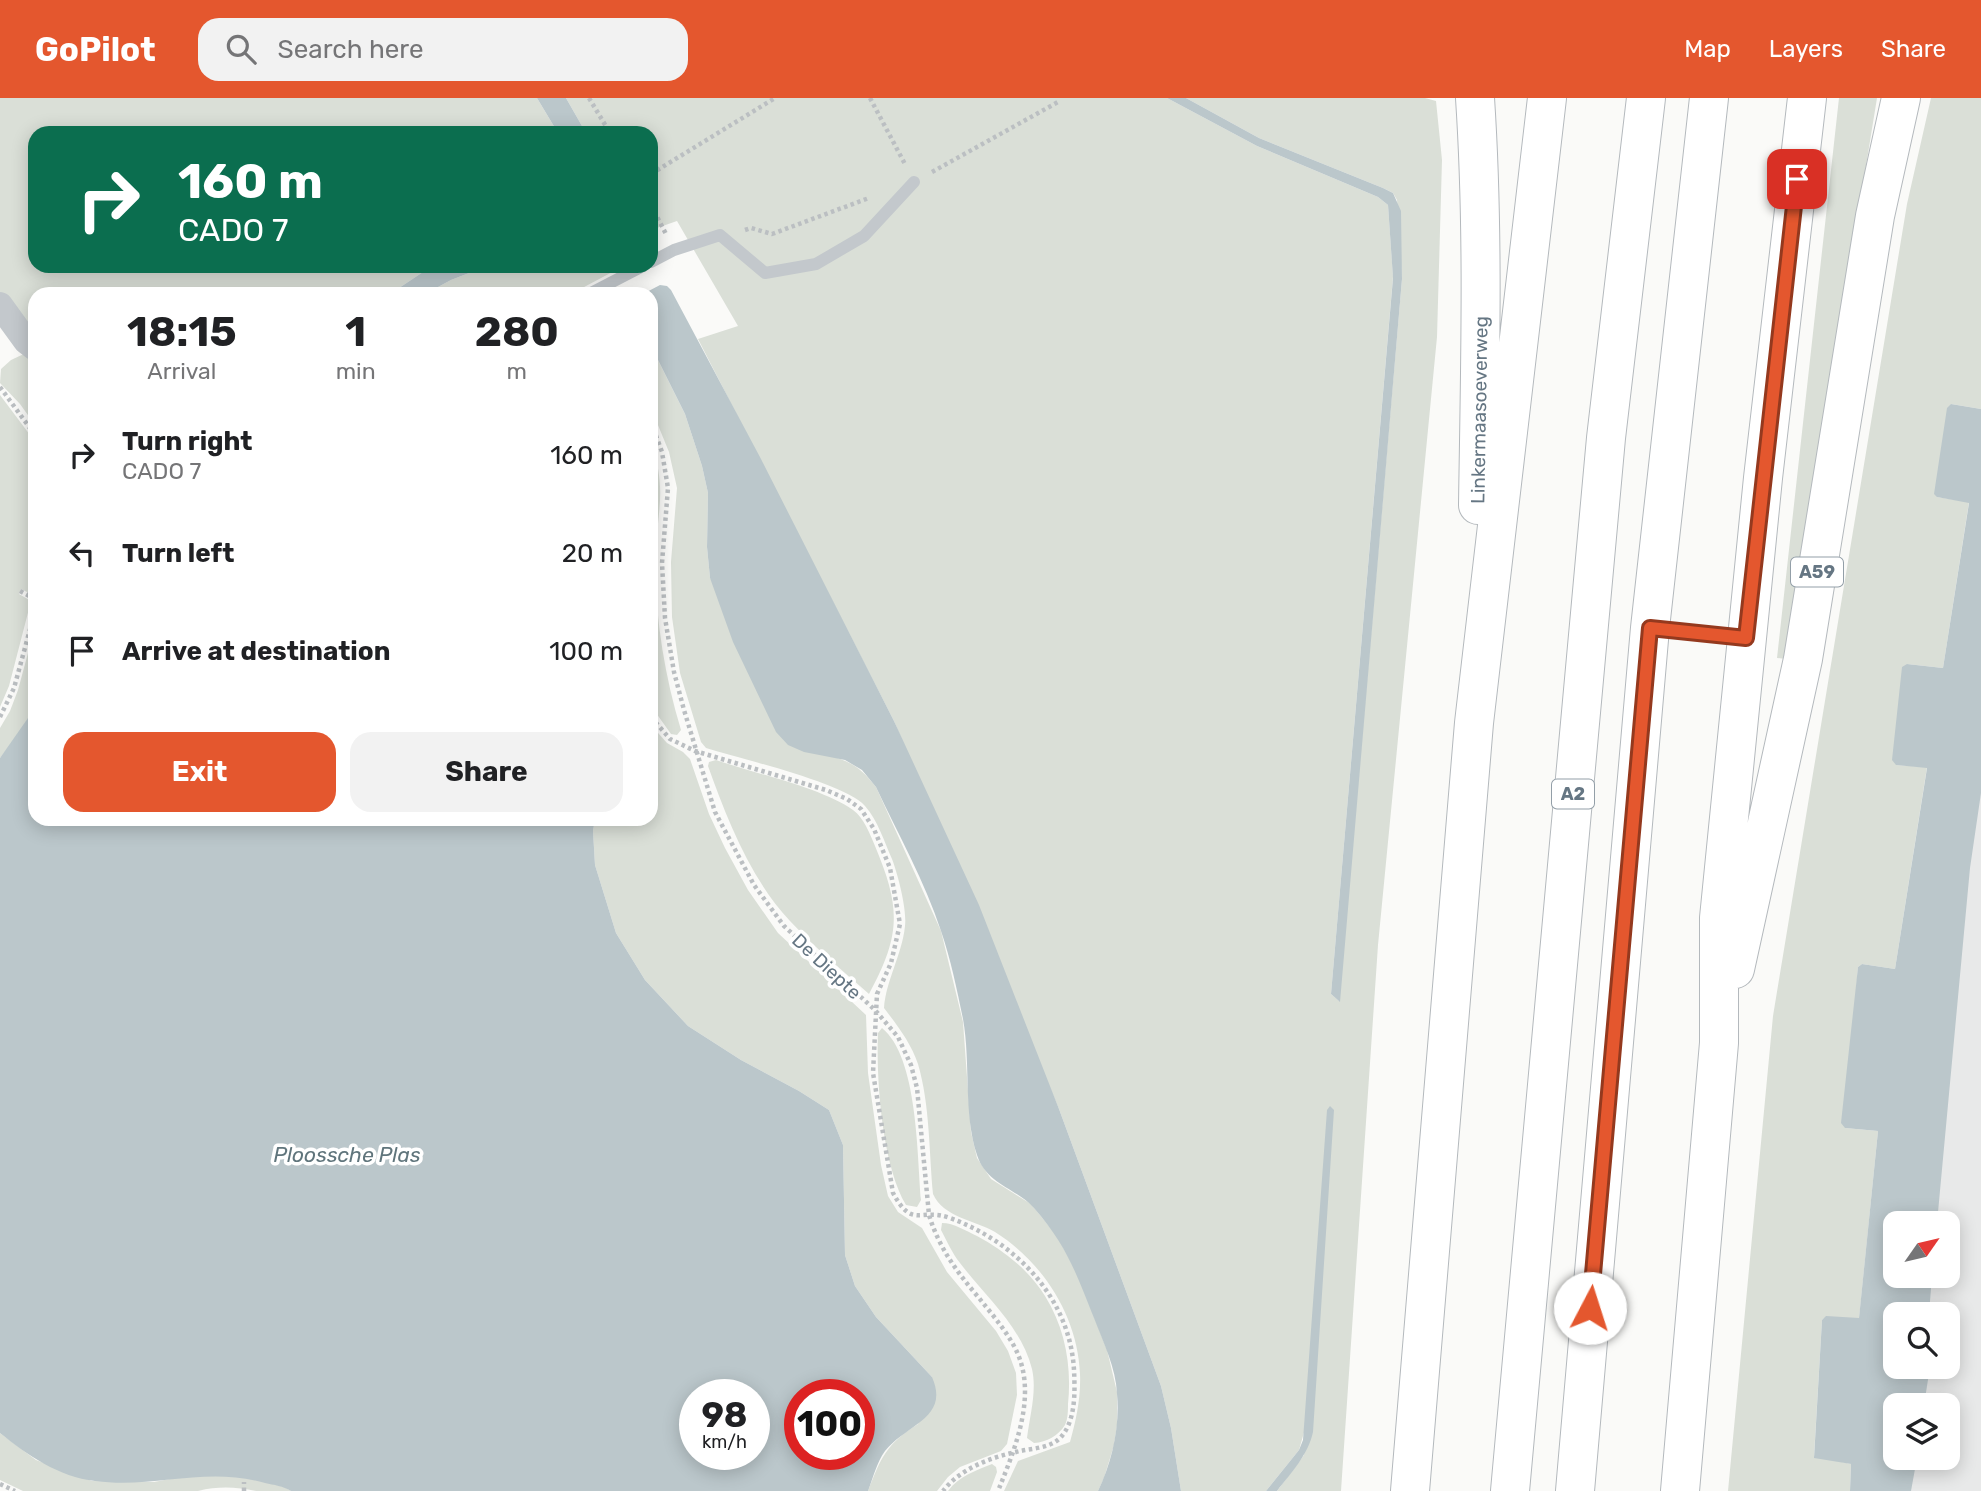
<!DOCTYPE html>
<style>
:root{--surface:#fff;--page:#f2f2f2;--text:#202124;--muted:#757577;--accent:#e4572e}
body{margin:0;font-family:Rubik,sans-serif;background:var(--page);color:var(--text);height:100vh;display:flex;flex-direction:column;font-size:26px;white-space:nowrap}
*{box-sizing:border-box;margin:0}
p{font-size:23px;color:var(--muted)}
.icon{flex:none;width:38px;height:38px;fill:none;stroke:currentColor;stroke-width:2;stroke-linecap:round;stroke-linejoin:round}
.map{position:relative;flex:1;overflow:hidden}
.panel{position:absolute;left:28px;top:189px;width:630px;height:539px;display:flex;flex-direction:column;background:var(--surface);border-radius:21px;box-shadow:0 4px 18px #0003}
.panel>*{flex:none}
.hud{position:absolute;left:28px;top:28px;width:630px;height:147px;border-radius:21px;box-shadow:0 4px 18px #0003;background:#0b6e4f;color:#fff;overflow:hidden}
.needle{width:46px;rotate:56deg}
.tools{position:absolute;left:1883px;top:1113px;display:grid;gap:14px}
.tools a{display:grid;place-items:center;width:77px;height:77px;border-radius:14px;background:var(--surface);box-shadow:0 4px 18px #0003;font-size:35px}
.speed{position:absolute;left:679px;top:1281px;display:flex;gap:14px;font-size:35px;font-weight:700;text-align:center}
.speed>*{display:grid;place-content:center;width:91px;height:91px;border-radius:50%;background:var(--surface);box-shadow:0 4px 18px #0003;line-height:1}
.speed small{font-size:18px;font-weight:400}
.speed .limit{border:10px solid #d22;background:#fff;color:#111}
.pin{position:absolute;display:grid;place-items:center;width:60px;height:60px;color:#fff;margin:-30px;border-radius:14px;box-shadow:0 4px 10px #0006}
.me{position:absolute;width:77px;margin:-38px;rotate:5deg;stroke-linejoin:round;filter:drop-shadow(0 0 5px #0008)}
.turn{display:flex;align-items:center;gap:24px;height:147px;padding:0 35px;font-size:32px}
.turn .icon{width:91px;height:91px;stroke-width:2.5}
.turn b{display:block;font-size:49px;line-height:60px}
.eta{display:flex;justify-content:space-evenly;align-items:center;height:119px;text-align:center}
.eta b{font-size:42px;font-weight:700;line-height:49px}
.primary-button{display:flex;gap:14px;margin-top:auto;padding:14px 35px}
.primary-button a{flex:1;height:80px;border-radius:21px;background:var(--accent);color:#fff;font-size:28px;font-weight:700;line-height:80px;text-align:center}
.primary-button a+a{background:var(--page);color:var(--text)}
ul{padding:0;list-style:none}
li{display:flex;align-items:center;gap:21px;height:98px;padding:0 35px}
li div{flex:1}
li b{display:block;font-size:26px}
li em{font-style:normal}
header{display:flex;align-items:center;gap:42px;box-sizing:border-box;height:98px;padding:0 35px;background:var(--accent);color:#fff}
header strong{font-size:33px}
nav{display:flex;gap:38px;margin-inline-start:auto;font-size:24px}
.search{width:490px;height:63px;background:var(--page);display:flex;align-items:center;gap:18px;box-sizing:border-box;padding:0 24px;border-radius:21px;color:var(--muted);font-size:26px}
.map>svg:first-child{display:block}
.built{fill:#e8e9e9;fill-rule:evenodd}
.green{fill:#dadfd7}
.water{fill:#bbc7cb;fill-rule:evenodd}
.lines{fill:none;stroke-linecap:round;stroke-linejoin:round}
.motorway-casing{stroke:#b4b9bd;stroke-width:40}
.path{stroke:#bbbfc2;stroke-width:4.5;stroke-dasharray:3.5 3.5;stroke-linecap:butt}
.service{stroke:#c3c8cc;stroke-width:12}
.minor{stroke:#c3c8cc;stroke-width:26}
.motorway{stroke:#fff;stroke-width:38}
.route-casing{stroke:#94391e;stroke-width:18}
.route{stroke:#e4572e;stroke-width:12}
.labels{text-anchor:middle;stroke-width:7;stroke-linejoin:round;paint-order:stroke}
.shield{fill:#fff;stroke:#939fa8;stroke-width:2}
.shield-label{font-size:18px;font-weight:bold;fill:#657683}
.street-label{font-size:19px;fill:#657683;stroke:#fff}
.water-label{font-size:21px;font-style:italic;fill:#60757c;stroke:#fff}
</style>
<header>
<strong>GoPilot</strong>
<div class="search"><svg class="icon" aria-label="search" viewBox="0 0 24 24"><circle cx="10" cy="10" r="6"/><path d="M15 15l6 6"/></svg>Search here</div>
<nav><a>Map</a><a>Layers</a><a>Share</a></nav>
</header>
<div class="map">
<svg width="1981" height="1393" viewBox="0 0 1981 1393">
<rect width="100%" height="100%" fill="#fafaf8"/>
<path class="built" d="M1981,536V1393H1873L1899,1178H1948V1125H1905ZM1895,1216H1948V1269H1895ZM1895,1307H1948V1360H1895Z"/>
<path class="green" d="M0,0H537L558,35H35V168H432L390,196H35V241L0,194Z
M566,0H1167L1257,48L1378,99L1388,107L1393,179L1331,896L1339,903L1402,181L1397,102L1393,95L1383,90L1259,40L1186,0H1425L1436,3L1442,62L1437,239L1378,847L1341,1393H1277L1304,1357L1305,1331L1299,1352L1266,1393H1181L1171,1330L1161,1288L1059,1011L894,623L698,241L738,228L677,123L651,132V35H586Z
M1839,0H1877L1786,561L1777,560Z
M1931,0H1981V311L1951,306L1937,399L1969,404L1943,570L1907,566L1896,667L1927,669L1895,871L1862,866L1858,869L1845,1030L1878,1033L1859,1221L1826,1219L1822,1222L1814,1358L1851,1366L1850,1393H1728L1773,918L1907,106Z
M487,168H614L618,171L571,196H425L451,182Z
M651,248L685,316L702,368L708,395L707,449L710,480L828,657C852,664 861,670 876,689L941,833L963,924L971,1034L977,1060L991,1081L1031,1106L1057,1138L1078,1177L1107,1252L1117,1294V1327L1114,1347L1104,1380L1098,1393H1004L1018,1363L1070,1344C1076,1322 1081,1300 1080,1276C1078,1219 1043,1164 995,1134C974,1122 943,1119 933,1096C929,1054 930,1007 918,966C911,945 897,927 884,910C886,882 902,857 905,828C907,811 898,777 892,761C884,743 878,723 865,708C845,685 741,661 706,650L701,644L680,575L672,519L671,464L677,390L669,354L651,310Z
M26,255L35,260V327L20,306L0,285L1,271L11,262Z
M0,297L30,337L35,349V493L33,497L21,491L19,496L31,503L9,588L0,609Z
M651,346C669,393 655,421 655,468C656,524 665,579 681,632L677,637L671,636L651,608Z
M35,529V610L13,644L0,660V630L10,613L18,592Z
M651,627L667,645L683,654L690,661L709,716L725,750L748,792L778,835L866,917L868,975L881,1067L888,1098L898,1114L922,1130L947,1174L996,1233L1008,1253L1016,1275L1017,1297L1007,1346L1001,1353L960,1369L948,1379L937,1393H868C881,1360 886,1346 918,1326L932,1279L876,1219L855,1188L845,1157L843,1047L829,1012L799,993L741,962L688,928L645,882L616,835L595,767L593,733L595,721H651Z
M716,662C756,676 820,689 853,712C864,720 870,736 875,748C901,810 901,837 869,896C842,872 814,849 790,823C751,782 727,721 708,668L709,664Z
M882,930C918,959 917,1057 921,1102L917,1109L906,1107C882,1067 876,981 878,935Z
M942,1125C954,1125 966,1133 977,1138C1003,1152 1029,1172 1045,1198C1065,1230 1072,1268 1068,1306C1068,1312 1068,1321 1065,1327C1058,1338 1047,1344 1034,1345L1027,1340C1030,1317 1037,1293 1032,1271C1021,1228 985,1198 960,1165C952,1155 947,1143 941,1132Z
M0,1335L36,1362L92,1383L154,1384L180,1379L217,1377L249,1380L285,1389L291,1393C280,1393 266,1393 256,1393C236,1389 219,1388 198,1393H23L0,1382Z
M992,1366L996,1369L997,1374L990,1393H948C959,1378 975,1373 992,1366Z"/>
<path class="water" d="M537,0H566L586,35H558Z
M1167,0H1186L1259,40L1383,90L1393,95L1401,113L1402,181L1340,904L1331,896L1393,180L1388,107L1378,99L1257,48Z
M432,168H487L451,182L425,196H390Z
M660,187L667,188L671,192L761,361L894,623L979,807L1059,1011L1161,1288L1171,1330L1181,1393H1098C1112,1364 1120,1329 1117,1296C1116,1270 1103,1244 1094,1220C1076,1175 1067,1148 1034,1110C1016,1090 986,1086 977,1057C963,1014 971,966 963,921C957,892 951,862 941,833C925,784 898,736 876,689L862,672L845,662L804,654L788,647L776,634L733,544L710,480L707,449L708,395L702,368L685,316L651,248V196H643Z
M1951,306L1981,311V695L1970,770L1937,1125H1895V1178H1932L1929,1216H1895V1269H1930L1924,1307H1895V1360H1917L1911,1393H1850L1851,1366L1814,1360L1822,1222L1826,1218L1859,1220L1878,1033L1845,1030L1841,1025L1858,869L1862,866L1895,871L1927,670L1896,667L1892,662L1902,569L1907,566L1943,570L1969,405L1937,399L1934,396L1947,310Z
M35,610V721H595L593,733L595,767L616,835L645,882L688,928L741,962L799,993L829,1012L843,1047L845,1157L855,1188L876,1219L932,1279C950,1320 907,1326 885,1353C877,1364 873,1380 868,1393H291C283,1388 274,1387 265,1385C205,1368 154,1391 95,1383C59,1379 27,1357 0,1335V660ZM695,1297H754V1356H695ZM800,1297H859V1356H800Z
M1330,1008L1334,1012L1313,1334C1308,1357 1291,1375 1277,1393H1266L1299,1352L1303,1342L1327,1012Z"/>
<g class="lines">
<defs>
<path id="motorway" d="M1475,0C1484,135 1480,272 1478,407
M1735,871L1803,561L1875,118L1901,0
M1410,1393L1474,625L1547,0
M1510,1393L1606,340L1646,0
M1575,1393L1650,530L1709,0
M1680,1393L1719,945V820L1763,380L1807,0"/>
</defs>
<use href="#motorway" class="motorway-casing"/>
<path class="path" d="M589,0L610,35
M870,0L906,68
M932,74L1058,4
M651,76L775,0
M651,107L666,136
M745,132L751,130L772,136L869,100
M0,289L35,337
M651,324L662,354L668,390L662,465L665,520L674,574L684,612L715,714L754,787L784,828L875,912L898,939L911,967L917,990L929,1117C939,1150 957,1174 979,1200C991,1215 1004,1230 1014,1248C1039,1294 1016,1348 998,1393
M20,493L35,501
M0,619L14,590L35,513
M651,619L670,641L695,653L826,692L847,701L861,711L874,731L890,770L900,826L891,865L877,896L873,975L893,1095C913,1132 920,1109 950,1120C1016,1144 1070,1200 1074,1272C1075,1293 1076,1322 1061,1339C1050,1351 1031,1350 1016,1354C989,1360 960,1371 943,1393
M0,1386L15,1393
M244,1393V1384"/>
<path class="service" d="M651,164L674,152L720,137L765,175L816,166L864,138L914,84
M589,196L643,168
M1653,530L1742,539"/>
<path class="minor" d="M0,207L26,243L35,250"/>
<use href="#motorway" class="motorway"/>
</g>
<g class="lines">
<defs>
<path id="route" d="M1590,1210L1650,530L1746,540L1797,81"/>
</defs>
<use href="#route" class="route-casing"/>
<use href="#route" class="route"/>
</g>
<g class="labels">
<g class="shield">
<rect x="1791" y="459.5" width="52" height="29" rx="5"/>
<rect x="1552" y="681.5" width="42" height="29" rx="5"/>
</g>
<g class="shield-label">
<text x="1817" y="480">A59</text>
<text x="1573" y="702">A2</text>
</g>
<g class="street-label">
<text transform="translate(1479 312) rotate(-89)" y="7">Linkermaasoeverweg</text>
<text transform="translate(827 868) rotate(43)" y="7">De Diepte</text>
</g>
<g class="water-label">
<text x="347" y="1064">Ploossche Plas</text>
</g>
</g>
</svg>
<div class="tools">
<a><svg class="needle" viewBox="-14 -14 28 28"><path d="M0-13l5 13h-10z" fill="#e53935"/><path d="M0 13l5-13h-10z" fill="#757577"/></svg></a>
<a><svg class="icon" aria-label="search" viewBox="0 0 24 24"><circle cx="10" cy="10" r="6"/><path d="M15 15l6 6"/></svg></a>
<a><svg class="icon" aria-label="layers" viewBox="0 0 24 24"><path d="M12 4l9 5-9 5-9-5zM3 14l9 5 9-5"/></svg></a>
</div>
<div class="speed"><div>98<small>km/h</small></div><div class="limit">100</div></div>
<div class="pin" style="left:1797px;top:81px;background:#d93025"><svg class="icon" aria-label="arrive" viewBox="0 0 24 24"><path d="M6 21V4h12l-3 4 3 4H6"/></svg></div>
<svg class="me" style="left:1590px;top:1210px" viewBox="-20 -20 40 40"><circle r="19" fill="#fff"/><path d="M0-13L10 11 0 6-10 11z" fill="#e4572e"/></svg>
<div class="hud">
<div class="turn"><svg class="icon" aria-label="right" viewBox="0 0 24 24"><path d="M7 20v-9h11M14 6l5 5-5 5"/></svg><div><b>160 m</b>CADO 7</div></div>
</div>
<section class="panel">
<div class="eta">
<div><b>18:15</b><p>Arrival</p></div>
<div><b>1</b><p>min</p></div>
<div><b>280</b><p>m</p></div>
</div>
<ul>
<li><svg class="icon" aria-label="right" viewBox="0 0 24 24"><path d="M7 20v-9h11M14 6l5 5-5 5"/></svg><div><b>Turn right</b><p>CADO 7</p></div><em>160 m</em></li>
<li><svg class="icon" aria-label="left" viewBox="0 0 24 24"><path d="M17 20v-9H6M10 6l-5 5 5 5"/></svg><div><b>Turn left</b></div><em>20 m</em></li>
<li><svg class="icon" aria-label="arrive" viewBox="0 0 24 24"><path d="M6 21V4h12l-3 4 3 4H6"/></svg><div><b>Arrive at destination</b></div><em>100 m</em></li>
</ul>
<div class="primary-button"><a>Exit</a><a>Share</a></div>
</section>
</div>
